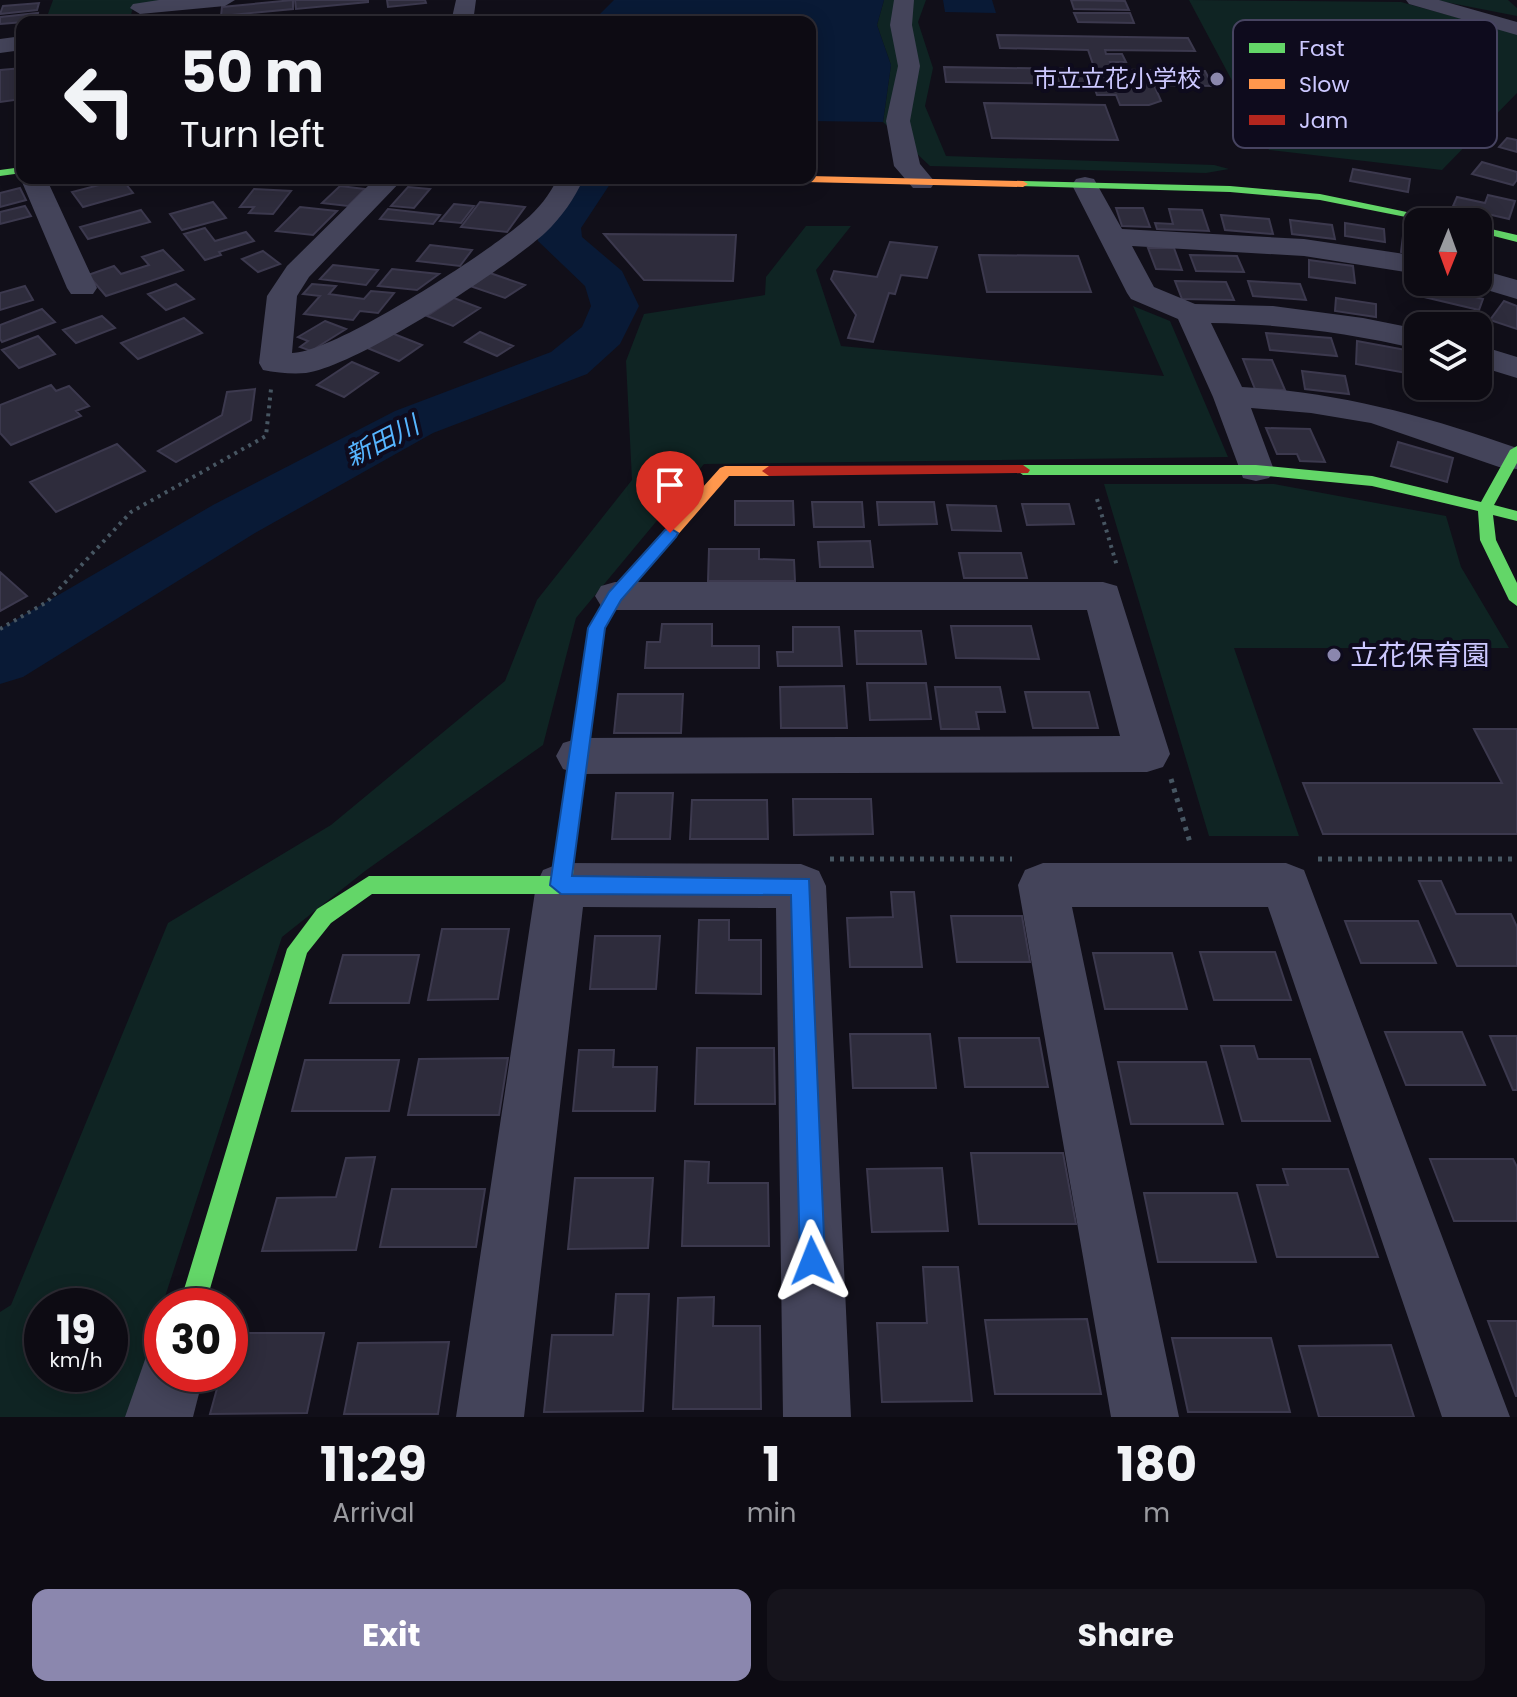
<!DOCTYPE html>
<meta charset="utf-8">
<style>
:root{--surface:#0d0b13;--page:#16141c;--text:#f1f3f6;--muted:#9a9ba0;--line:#2d2b33;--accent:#8b87ae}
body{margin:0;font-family:Poppins,"Noto Sans JP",sans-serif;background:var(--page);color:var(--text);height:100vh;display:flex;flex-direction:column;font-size:30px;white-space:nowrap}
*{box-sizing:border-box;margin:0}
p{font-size:26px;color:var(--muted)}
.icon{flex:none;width:44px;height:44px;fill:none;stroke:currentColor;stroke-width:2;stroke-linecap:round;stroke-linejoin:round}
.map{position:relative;height:1417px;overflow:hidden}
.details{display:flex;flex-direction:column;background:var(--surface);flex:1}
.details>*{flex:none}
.hud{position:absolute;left:16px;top:16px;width:800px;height:168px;border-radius:16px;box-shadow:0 4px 20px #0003,0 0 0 2px var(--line);background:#0d0b13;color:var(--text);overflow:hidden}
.needle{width:52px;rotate:181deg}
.buttons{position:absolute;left:1404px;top:208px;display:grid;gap:16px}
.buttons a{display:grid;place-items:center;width:88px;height:88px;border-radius:16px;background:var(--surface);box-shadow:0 4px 20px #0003,0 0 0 2px var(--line);font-size:40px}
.speed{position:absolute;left:24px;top:1288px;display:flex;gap:16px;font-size:40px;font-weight:700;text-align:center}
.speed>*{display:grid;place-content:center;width:104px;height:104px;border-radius:50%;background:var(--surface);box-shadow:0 4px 20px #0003,0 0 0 2px var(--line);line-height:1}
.speed small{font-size:20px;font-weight:400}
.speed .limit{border:12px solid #d22;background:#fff;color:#111}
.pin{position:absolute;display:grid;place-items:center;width:68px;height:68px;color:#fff;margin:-82px -34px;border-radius:50% 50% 50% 0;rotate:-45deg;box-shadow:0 0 8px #0007}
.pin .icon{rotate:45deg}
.me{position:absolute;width:88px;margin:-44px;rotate:358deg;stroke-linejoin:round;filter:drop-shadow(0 0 6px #0008)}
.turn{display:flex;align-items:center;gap:28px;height:168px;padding:0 32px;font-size:36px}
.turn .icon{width:104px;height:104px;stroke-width:2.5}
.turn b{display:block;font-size:56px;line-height:68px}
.eta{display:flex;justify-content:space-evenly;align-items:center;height:136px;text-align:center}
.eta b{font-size:48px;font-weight:700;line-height:56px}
.button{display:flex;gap:16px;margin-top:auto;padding:16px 32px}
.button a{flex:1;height:92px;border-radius:16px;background:var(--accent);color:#fff;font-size:32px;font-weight:700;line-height:92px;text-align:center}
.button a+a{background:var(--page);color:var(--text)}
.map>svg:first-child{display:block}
.green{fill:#0f2423;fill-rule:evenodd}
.water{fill:#091a36}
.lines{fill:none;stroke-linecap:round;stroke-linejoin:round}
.river{fill:#091a36;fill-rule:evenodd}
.building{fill:#2e2c3c;stroke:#3c394e;stroke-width:2}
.path-far1{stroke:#475662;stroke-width:4;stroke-dasharray:3 5;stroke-linecap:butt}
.path{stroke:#475662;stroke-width:5;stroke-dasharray:4 6;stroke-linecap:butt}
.street{fill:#44445a;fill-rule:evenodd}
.fast{fill:#63d668;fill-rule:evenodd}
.slow{fill:#ff974d;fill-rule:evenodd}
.jam{fill:#b3261e;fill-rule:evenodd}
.route{fill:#1a73e8;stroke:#114b97;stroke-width:2}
.poi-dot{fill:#8b87ae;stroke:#0e0b1d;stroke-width:3}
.labels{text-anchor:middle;stroke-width:8;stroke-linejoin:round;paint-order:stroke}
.far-poi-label{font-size:24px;fill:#ccc8ff;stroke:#0e0b1d;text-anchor:end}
.far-water-label{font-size:26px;font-style:italic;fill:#56b5ff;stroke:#0e0b1d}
.poi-label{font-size:28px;fill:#ccc8ff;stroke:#0e0b1d;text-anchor:start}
.key{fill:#0e0b1d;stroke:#474461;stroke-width:2}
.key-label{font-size:22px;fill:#ccc8ff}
</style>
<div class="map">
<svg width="1517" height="1417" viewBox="0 0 1517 1417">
<rect width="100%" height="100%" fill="#110f19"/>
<path class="green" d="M53,0H207L133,7L131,15L45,22Z
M884,0H926L918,22L933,68L925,106L946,156L1214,165L1229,169L1206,173L930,166L883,122L891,65L877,25Z
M1189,0L1401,2L1517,34V93L1442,170L1269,150Z
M1435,0H1508L1517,8V16Z
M806,226H851L816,270L841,346L1164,376L1133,306L1170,321L1228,457L704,464L576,618L543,745L365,871L282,937L162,1306V1334L137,1417H0V1312L11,1305L168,923L331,825L505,681L537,600L632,480L626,361L644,314L765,295L766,277ZM42,1306H110V1374H42Z
M1104,484H1274L1446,516L1461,567L1509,648H1234L1299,836H1209Z"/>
<path class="water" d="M614,0H884L877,25L891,65L883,122L810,121V22H592Z
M943,0H992L996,13L945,12Z"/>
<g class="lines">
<path class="river" d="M573,178H614L581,228L582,237L622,271L639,306L620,344L587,374L433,433L255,533L23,677L0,684V629L213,505L395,411L551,352L582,327L591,306L585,286L538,241L537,228Z"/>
</g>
<path class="building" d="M293,0V9L221,16L222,7Z
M295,0H368V2L296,9Z
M387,0H425L426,3L388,7Z
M1071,0L1125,1L1129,10L1074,9Z
M39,3L37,10L0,14L3,6Z
M38,13L36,21L0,24V17Z
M1074,13H1130L1134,23L1078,22Z
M997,35L1188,38L1195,51L1105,50L1106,54H1122L1126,62H1110L1113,70H1095L1088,50L1000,48Z
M944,67L1205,71L1213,86L1154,85L1161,101L1149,105H1120L1116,95H1097L1093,84L946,82Z
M22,68V99L0,102V70Z
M984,103L1105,105L1118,140L992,138Z
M1507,138L1517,140V152L1499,147Z
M1482,162L1517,172V180L1513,185L1472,174Z
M1353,169L1410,179L1408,192L1350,181Z
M122,179L133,193L83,207L72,192Z
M340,186L365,189L348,206L322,203Z
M408,187L430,189L414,208L391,206Z
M20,188L26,200L0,207V193Z
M254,189L291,191L273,214L249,213L254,207H240Z
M1488,195L1515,201L1509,219L1453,206L1457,197L1485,203Z
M213,202L226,218L182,230L170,214Z
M480,202L525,207L507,232L461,227Z
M454,204L474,206L461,223L440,221Z
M25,206L31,216L0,224V212Z
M300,207L337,211L313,235L276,231Z
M1116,208H1143L1150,227L1122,226Z
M388,209L440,215L433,224L380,219Z
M1169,209L1202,210L1209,231L1157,229L1155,223L1173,224Z
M141,210L150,222L88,239L80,227Z
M1221,215L1269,219L1273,234L1225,230Z
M1290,220L1332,225L1335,239L1292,234Z
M1345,223L1384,229L1385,242L1345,236Z
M205,228L215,241L246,232L254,241L219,252L221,255L205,260L184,234Z
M604,234L736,235L733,281L644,280Z
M1403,236L1418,239V255L1401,252Z
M890,242L937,247L927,278L901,275L895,294L889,293L873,342L848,338L856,315L831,279L834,271L877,277Z
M430,245L472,250L460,266L417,261Z
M1148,248H1174L1182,270L1156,269Z
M163,250L183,270L106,296L88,275L114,266L121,274L149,265L142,257Z
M263,251L280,264L258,272L242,259Z
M979,255L1078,256L1091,292H987Z
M1190,255L1237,256L1244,272L1196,271Z
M1309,260L1353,266L1355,283L1309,277Z
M333,265L378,270L366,285L320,279Z
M392,269L439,274L417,290L378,286Z
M487,272L525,285L505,298L467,285Z
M1175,281L1226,282L1234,300L1182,299Z
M1248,281L1300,284L1306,300L1253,296Z
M176,284L194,299L166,310L148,294Z
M312,284L336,286L329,294L364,299L371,291L394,293L378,313L360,311L353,320L304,314L320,296L303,294Z
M1428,285L1483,299L1479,310L1424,297Z
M25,286L33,300L0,310V293Z
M454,298L480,308L453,326L427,316Z
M1336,298L1376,304V317L1335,311Z
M1504,301L1517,306V329L1490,320Z
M42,309L55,322L2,342L0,339V325Z
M102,316L115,328L76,343L63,330Z
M184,318L202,333L138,359L121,343Z
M325,321L346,329L311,351L300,347L308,341L298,337Z
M389,332L422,345L399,361L365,347Z
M480,332L513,346L497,356L465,342Z
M1266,333L1331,338L1337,356L1270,350Z
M38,336L55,354L19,368L2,350Z
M1357,341L1417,352L1418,375L1356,364Z
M1243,359L1272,360L1285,390L1255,389Z
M352,362L378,373L344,397L317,385Z
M1302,371L1345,376L1349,394L1305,389Z
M51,385L56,391L69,386L89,406L76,411L81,416L11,445L0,433V405Z
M255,389L251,420L176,462L158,451L222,415L227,392Z
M1266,428L1310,429L1325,462L1300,461L1297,454H1277Z
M1398,442L1453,458L1447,482L1391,466Z
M117,444L145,471L56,512L30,482Z
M735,501H793L794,525H735Z
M812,502H862L864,527H814Z
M877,502H934L937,524L879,525Z
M1022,504H1069L1074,524L1027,525Z
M947,505L996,506L1001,531L952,530Z
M870,541L873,567H820L818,542Z
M709,549H759V559L794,560L795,581H708Z
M959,553H1021L1027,578H964Z
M0,572L27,596L0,611Z
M662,624H712V646H759V668H645L647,642H660Z
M951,626H1031L1039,659L956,658Z
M793,627H839L842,666H778L777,652H793Z
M855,631H921L926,664H857Z
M867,683H926L931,719L870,720Z
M844,686L847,728H781L780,687Z
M935,687H1000L1005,712H976L979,729H941Z
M1025,692H1089L1098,728H1033Z
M618,694H683L681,733H614Z
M1474,729H1517V834H1323L1303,783H1502Z
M616,793H673L670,839H612Z
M793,799H871L873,834L794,835Z
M692,800H767L768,839H690Z
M1419,881H1441L1456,914H1511L1517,927V966H1457Z
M891,892H914L922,967H850L847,918L893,917Z
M951,916H1022L1030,962H957Z
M699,920H729V940H761V994L696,993Z
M1345,921H1418L1436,963H1361Z
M442,929H509L498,999L428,1000Z
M595,936H660L656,989H590Z
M1200,952H1275L1291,1000H1214Z
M1093,953H1172L1187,1009H1105Z
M343,955H419L409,1003H330Z
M1385,1032H1462L1485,1085H1406Z
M850,1034H930L936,1088H853Z
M1490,1036H1517V1090H1513Z
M959,1038H1039L1048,1087H965Z
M1221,1046H1254L1258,1059H1310L1330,1121H1242Z
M697,1048H774L775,1104H695Z
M579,1050H614L613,1067H657L655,1111H573Z
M508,1058L499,1115H408L419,1059Z
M305,1060H399L389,1111H292Z
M1118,1062H1206L1223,1124H1131Z
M971,1153H1063L1076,1224H979Z
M375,1157L356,1250L262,1251L277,1198L336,1197L346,1158Z
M1430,1159H1513L1517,1167V1221H1454Z
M685,1161L709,1162L708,1183H768L769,1246H682Z
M942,1168L948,1231L872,1232L867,1169Z
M1283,1169H1348L1378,1257H1277L1257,1185H1288Z
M575,1178H653L648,1248L568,1249Z
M392,1189H485L476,1247H380Z
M1144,1193H1237L1256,1262H1158Z
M923,1267H958L972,1401L882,1402L877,1323H927Z
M616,1294H649L643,1411L544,1412L552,1335H613Z
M714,1297L713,1326H760L761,1409H673L678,1298Z
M1087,1319L1101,1394H995L985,1320Z
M1488,1321H1517V1396H1516Z
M232,1333H324L307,1413L210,1414L221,1374H230Z
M1172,1338H1271L1290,1412H1188Z
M449,1342L438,1414H344L358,1343Z
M1391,1345L1414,1417H1319L1299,1346Z"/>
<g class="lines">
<path class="path-far1" d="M1097,499L1117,566
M0,629L47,602L131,512L266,436L271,389"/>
<path class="path" d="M1171,779L1191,846
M830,859H1012
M1318,859H1517"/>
<path class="street" d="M159,0H235L225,6L140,14L130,8L133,4Z
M456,0H476L473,22H451Z
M894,0H914L912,25L920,66L910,121L920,164L935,182L931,188H913L894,166L886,121L898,66L890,25Z
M1406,0H1439L1517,22V35L1409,4Z
M22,36V50L0,53V39Z
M1085,177L1094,179L1122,229L1304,239L1418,256V274L1304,256L1132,246L1154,287L1195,304L1273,306L1363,318L1418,329V349C1349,333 1282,324 1211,323L1242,387C1339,392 1426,416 1517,448V469L1499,467L1371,423L1311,413L1251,408L1274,470L1269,478L1256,481L1243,478L1213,397L1178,319L1131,299L1127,293L1072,185L1076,179Z
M24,178H50L48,182L97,288L93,294H71L67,288L22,182Z
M376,178H404L309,277L297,296L292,353C334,353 489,252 524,221C539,209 549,195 558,178H584C574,199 562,217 545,233C505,269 357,366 306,373C293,374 277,373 263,370L259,363L267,296L287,266Z
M1478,269L1517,280V299L1467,284L1466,282H1478Z
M1478,345L1517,357V378L1478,366Z
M615,582H1103L1117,586L1170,754L1163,767L1147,772L579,774L563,769L556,756L563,743L579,738L1120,736L1087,610H615L601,606L595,596L601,586Z
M561,863L801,864L819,871L826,886L851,1417H783L776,908L583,907L524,1417H456L536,885L543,870Z
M1043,863H1286L1304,870L1510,1417H1442L1268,907H1072L1179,1417H1111L1018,885L1025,870Z
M162,1345V1374H204L193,1417H125L148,1351Z"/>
<path class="fast" d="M22,167V173L0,176V170Z
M1023,181L1230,186L1320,194L1455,222H1431L1320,200L1230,192L1019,186V182Z
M1478,226L1517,235V242L1478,232Z
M1517,446V463L1494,505L1517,511V521L1493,515L1496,540L1517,583V606L1509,600L1480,540L1478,511L1372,486L1256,475H1023L1016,470L1023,465H1256L1372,476L1481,502L1510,450Z
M564,852L571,855C576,865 573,881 568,891L561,894H372L331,923L307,953L205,1306H179L287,949L317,909L369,876H552L557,855Z"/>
<path class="slow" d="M810,176L1023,181L1028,184L1023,187L759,181L754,178Z
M725,466H769L776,471L769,476H729L621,600L605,628L574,861L571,867L564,870L557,867L554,861L589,628L609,592L720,468Z"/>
<path class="jam" d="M1023,465L1030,470L1028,473L769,476L762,471L769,466Z"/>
</g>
<path class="route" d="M670,528L678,533L676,537L621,600L605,628L572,876L809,879L825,1261L822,1270L812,1273L803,1270L800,1261L791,895L561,894L550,885L588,628L609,592L665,530Z"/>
<g class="poi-dot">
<circle cx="1217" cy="79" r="8"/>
<circle cx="1334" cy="655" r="8"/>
</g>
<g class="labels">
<g class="far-poi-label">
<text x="1201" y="87">市立立花小学校</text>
</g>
<g class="far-water-label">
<text transform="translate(382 441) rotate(-27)" y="9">新田川</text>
</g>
<g class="poi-label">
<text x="1350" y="665">立花保育園</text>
</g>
</g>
<rect x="1233" y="20" width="264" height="128" rx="12" class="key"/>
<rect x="1249" y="43" width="36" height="10" fill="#63d668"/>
<rect x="1249" y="79" width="36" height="10" fill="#ff974d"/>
<rect x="1249" y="115" width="36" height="10" fill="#b3261e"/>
<g class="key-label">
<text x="1299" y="56">Fast</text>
<text x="1299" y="92">Slow</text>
<text x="1299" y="128">Jam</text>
</g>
</svg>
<div class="buttons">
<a><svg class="needle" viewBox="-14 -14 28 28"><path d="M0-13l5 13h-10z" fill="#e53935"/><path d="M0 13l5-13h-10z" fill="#9a9ba0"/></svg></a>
<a><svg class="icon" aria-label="layers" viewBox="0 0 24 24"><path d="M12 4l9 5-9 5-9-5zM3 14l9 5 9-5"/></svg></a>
</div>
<div class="speed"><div>19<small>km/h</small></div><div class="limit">30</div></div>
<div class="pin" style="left:670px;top:533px;background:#d93025"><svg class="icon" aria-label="arrive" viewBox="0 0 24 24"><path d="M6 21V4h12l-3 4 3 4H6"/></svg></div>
<svg class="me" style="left:812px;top:1261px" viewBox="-20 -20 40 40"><path d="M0-17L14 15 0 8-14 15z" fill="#1a73e8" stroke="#fff" stroke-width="4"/></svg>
<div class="hud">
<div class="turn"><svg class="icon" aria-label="left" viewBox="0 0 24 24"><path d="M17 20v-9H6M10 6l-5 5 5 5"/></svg><div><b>50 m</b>Turn left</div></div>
</div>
</div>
<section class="details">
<div class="eta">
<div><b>11:29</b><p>Arrival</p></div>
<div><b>1</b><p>min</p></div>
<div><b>180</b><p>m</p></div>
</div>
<div class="button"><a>Exit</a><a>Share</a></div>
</section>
